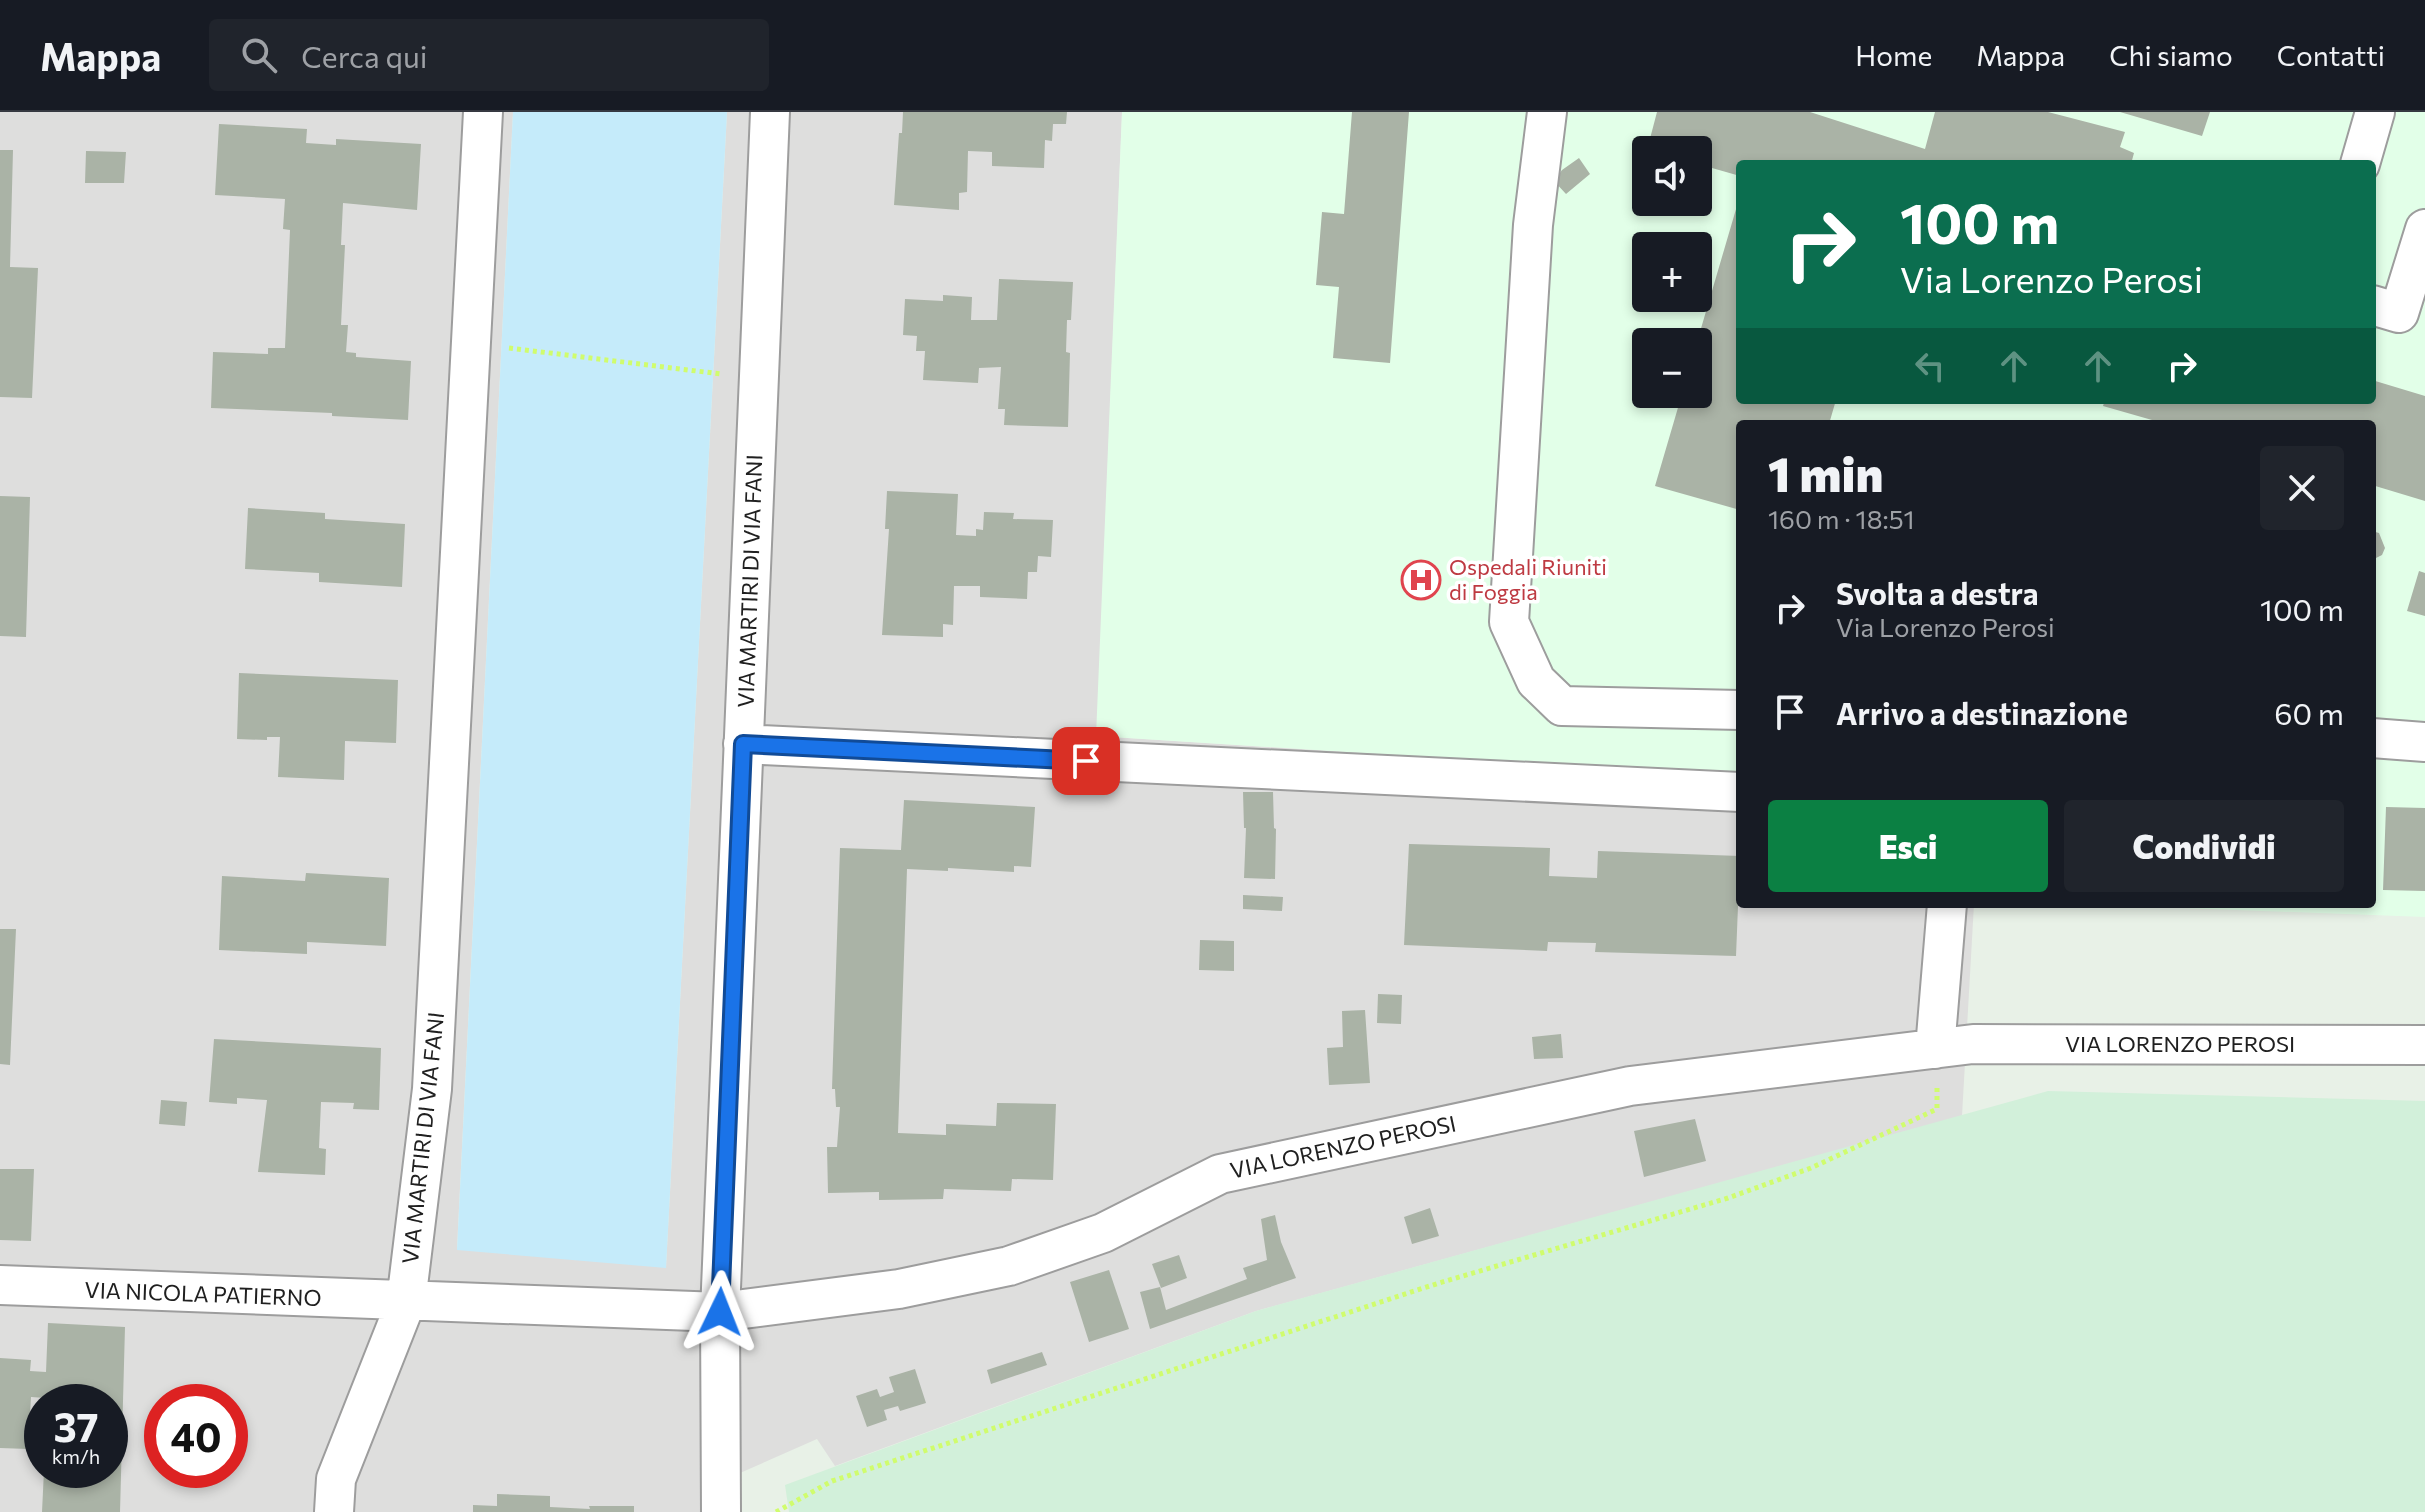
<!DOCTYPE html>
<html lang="it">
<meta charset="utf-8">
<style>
:root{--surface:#171b24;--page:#20242c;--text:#f1f3f6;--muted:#9ea1a6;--line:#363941;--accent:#0b8043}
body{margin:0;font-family:Commissioner,sans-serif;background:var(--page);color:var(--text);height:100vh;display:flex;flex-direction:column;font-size:30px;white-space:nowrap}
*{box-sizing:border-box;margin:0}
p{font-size:26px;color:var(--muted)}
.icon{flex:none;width:44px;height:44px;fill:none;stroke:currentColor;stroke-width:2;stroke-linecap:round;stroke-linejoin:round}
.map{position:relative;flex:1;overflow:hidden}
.details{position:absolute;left:1736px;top:308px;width:640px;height:488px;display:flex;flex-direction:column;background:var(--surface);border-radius:8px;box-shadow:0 4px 12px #0003}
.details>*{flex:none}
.hud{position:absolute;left:1736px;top:48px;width:640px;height:244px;border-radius:8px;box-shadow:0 4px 12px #0003;background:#0b6e4f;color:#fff;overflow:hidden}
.buttons{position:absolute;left:1632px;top:24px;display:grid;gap:16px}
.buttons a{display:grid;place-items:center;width:80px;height:80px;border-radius:8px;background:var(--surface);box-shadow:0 4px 12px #0003;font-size:40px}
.speed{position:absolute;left:24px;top:1272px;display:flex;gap:16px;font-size:40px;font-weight:700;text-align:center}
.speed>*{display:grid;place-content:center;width:104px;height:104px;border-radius:50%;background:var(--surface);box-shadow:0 4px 12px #0003;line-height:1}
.speed small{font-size:20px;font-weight:400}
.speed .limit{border:12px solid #d22;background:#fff;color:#111}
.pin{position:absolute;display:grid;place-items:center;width:68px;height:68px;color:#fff;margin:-34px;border-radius:16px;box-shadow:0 4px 12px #0006}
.me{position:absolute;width:88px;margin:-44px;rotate:2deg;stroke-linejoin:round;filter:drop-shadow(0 0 6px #0008)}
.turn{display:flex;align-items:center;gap:28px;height:168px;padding:0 32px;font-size:36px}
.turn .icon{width:104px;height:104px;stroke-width:2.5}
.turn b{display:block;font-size:56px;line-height:68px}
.lanes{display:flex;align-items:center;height:76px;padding:0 32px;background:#0003;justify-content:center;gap:40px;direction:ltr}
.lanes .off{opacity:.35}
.round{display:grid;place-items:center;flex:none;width:84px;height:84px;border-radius:8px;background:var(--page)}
.headline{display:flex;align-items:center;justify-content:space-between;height:136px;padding:0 32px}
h1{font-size:48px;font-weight:800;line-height:60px}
.cta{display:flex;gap:16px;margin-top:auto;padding:16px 32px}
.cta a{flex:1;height:92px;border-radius:8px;background:var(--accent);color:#fff;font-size:32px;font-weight:800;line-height:92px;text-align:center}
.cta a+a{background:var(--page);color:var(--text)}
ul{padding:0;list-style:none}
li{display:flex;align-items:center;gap:24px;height:104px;padding:0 32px}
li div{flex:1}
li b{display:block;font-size:30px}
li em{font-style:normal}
header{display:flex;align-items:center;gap:48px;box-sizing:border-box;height:112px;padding:0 40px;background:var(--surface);border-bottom:2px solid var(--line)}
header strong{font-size:38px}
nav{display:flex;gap:44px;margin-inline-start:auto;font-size:28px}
.search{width:560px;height:72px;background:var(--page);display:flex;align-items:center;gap:20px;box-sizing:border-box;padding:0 28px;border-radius:8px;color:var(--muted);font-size:30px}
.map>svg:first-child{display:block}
.residential{fill:#dededd;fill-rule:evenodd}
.education{fill:#e2ffe8;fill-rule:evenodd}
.farmland{fill:#d2f0da}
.park{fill:#c5ebfa}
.building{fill:#aab3a6}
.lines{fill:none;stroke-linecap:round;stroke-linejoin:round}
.minor-casing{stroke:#9d9d9d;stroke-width:42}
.path{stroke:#d0fc6d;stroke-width:5;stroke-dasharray:4 4;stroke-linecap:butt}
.minor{stroke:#fff;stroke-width:38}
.route-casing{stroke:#114b97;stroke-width:20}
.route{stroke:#1a73e8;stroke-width:14}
.labels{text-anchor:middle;stroke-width:7;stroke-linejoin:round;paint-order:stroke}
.health-label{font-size:22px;fill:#be3a42;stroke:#fff;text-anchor:start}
.street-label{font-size:22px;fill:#202020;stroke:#fff}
</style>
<header>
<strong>Mappa</strong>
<div class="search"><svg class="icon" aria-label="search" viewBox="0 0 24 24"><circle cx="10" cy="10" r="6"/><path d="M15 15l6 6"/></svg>Cerca qui</div>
<nav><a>Home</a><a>Mappa</a><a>Chi siamo</a><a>Contatti</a></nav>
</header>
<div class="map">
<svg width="2425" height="1400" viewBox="0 0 2425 1400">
<rect width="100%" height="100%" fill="#e8f1e7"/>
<path class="residential" d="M0,0H513L457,1137L666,1155L727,0H1122L1097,624L1740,665V792H1974L1962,1004L1256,1199L835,1354L817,1327L740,1361L742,1400H0ZM42,1290H110V1358H42ZM162,1290H230V1358H162Z"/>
<path class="education" d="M1122,0H2425V805L2077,792H2372V312H1740V665L1096,624ZM1646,38H1698V90H1646ZM1740,52H2372V288H1740ZM1646,134H1698V186H1646ZM1646,230H1698V282H1646Z"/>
<path class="farmland" d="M2048,979L2425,989V1400H789L785,1373L1256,1199Z"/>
<path class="park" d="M513,0H727L666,1156L457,1138Z"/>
<path class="building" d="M903,0H1067L1066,12H1053L1052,29L1045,28L1044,56L992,54V40L968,39L967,80L959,81V98L894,93L899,21H902Z
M1352,0H1409L1390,251L1333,246L1339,175L1316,173L1322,100L1344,102Z
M1657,0H1810L1925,37L1935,0H2048L2125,20L2120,35L2134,41L2131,52H1740V64L1712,56L1709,70L1698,67V38H1647Z
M2120,0H2210L2202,24Z
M219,12L307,17L306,31L336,33V27L421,32L417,98L343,91L341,133H345L341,213H348L346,240L356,241V245L411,249L408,308L332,304V301L211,296L213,240L268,242V236H285L290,118L283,117L285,87L215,83Z
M0,38H13L10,155L38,156L32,286L0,285Z
M86,39L126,40L124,71H85Z
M1579,46L1590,62L1566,82L1554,69L1562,58Z
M1739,87L1740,288H1836L1829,312H1740V398L1655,374L1682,282H1698L1697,230Z
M999,167L1073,170L1071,208H1067L1066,240L1070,241L1068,315L1004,313L1005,297H998L1001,255L979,256L978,271L923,268L925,239H916L917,224L903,223L905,187L943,189V183L972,185L971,208H997Z
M2372,268L2425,284V389L2372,373V312H2166L2103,294L2105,288H2372Z
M887,379L958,382L956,423L976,424V417L983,418L984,400L1014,401L1013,407L1053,408L1051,445L1038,444L1037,460H1028L1027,487L980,485V474H954L953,513L943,512V525L882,523L889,417H885Z
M0,384L30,385L26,525L0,524Z
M248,396L325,401V407L405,412L402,475L319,470V461L245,457Z
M2372,419L2379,421L2385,436L2382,443L2372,448Z
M2419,459L2425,461V504L2407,499Z
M239,561L398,568L396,631L345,629L344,668L278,665L280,625H267V628L237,627Z
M1243,680H1273L1274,716L1276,717L1275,767L1244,766L1246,716H1244Z
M904,688L1035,695L1031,755L1014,754V760L948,756V759L907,757L898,1021L946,1023V1012L996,1014L997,991L1056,992L1053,1068L1012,1067L1011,1079L944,1077L943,1087L879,1088V1080L828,1081L827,1035H837L840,995H836L835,977H832L840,736L901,738Z
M2386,695L2425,696V779L2383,778Z
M1409,732L1550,736L1549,764L1597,766L1598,739L1740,744L1736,844L1595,840L1596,831L1548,830L1547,839L1404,833Z
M306,761L389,766L386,834L307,830V842L219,838L222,764L305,769Z
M1243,783L1283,785L1282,799L1243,797Z
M0,817H16L10,953L0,952Z
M1200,828L1234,829V859L1199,858Z
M1378,882L1402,883L1401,912L1377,911Z
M1365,898L1370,971L1329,973L1327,936L1343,935L1342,899Z
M1561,922L1563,946L1534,947L1532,925Z
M214,927L381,936L379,998L353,997L354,991L321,990L319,1036L326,1037L325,1063L258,1060L267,988L237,986V992L209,990Z
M161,988L187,990L185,1014L159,1012Z
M1695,1007L1706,1049L1644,1065L1634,1019Z
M0,1057H34L31,1129L0,1128Z
M1430,1096L1439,1124L1412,1132L1404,1105Z
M1275,1103L1281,1130L1296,1166L1150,1217L1140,1180L1160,1175L1166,1198L1247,1167L1243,1156L1267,1148L1261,1107Z
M1179,1143L1187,1166L1161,1176L1152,1152Z
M1109,1158L1129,1217L1089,1230L1070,1170Z
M48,1211L125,1215L120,1400H42L44,1358H110V1290H46V1286L31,1285L28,1337L0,1336V1246L31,1248L30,1259L46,1260Z
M1042,1240L1047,1253L991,1272L987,1258Z
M915,1257L926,1291L900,1299L898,1294L884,1298L887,1308L867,1315L856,1284L877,1277L880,1285L894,1280L889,1265Z
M497,1382L550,1384V1395L590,1397L589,1394H634V1400H473V1393L497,1394Z"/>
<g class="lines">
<defs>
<path id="minor" d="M1547,0L1533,113L1509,510L1536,569L1562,594L1740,598
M2360,52L2375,0
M2372,193L2399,201L2425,117
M2372,626L2425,630
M743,632L1740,680
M1935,937L1947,792
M0,1173L720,1200L899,1177L1009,1154L1103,1121L1220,1062L1630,974L1973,932L2425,933
M334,1400L336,1367L406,1190L432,977L483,0
M721,1400L720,1200L770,0"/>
</defs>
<use href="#minor" class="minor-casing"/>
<path class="path" d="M509,236L721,262
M776,1400L832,1369L1439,1171L1728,1086L1811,1056L1937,997V973"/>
<use href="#minor" class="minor"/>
</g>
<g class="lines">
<defs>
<path id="route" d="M720,1200L743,632L1086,649"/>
</defs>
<use href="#route" class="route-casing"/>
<use href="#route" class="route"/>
</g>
<defs>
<symbol id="hospital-ring" viewBox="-11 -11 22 22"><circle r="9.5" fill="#fff" stroke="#e0444e" stroke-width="1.5"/><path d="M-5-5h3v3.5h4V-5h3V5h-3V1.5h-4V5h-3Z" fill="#e0444e"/></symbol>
</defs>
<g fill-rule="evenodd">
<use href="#hospital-ring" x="1399" y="446" width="44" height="44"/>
</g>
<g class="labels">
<g class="health-label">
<text x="1449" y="463">Ospedali Riuniti<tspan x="1449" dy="25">di Foggia</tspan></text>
</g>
<g class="street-label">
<text transform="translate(750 469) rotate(-88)" y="8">VIA MARTIRI DI VIA FANI</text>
<text x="2180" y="940">VIA LORENZO PEROSI</text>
<text transform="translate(423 1026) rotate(-84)" y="8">VIA MARTIRI DI VIA FANI</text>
<text transform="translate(1343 1035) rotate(-12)" y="8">VIA LORENZO PEROSI</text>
<text transform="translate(203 1182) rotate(2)" y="8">VIA NICOLA PATIERNO</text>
</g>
</g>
</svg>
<div class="buttons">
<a><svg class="icon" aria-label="sound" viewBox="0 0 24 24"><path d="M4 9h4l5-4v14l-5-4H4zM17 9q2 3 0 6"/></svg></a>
<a>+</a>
<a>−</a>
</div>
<div class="speed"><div>37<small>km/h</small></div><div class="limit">40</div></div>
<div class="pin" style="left:1086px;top:649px;background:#d93025"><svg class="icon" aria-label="arrive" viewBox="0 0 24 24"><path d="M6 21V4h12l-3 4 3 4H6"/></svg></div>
<svg class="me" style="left:720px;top:1200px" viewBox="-20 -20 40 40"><path d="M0-17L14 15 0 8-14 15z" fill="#1a73e8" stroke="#fff" stroke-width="4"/></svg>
<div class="hud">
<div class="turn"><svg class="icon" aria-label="right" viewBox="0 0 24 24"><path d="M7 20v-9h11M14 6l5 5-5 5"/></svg><div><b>100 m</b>Via Lorenzo Perosi</div></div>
<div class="lanes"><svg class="icon off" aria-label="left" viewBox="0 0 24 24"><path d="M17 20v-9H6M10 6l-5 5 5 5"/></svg><svg class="icon off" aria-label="ahead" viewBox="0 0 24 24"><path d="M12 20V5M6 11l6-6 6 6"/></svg><svg class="icon off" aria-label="ahead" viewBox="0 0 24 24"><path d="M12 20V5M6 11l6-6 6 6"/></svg><svg class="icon" aria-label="right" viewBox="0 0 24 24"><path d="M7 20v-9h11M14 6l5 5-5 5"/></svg></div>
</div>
<section class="details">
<div class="headline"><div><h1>1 min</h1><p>160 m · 18:51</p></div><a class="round"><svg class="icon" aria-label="close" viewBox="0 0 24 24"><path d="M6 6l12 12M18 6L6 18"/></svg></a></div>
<ul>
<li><svg class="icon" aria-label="right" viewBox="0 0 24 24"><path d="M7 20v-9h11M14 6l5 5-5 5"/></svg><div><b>Svolta a destra</b><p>Via Lorenzo Perosi</p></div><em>100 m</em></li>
<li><svg class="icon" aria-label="arrive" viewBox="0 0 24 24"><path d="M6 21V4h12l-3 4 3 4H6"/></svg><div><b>Arrivo a destinazione</b></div><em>60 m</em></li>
</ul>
<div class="cta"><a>Esci</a><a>Condividi</a></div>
</section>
</div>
